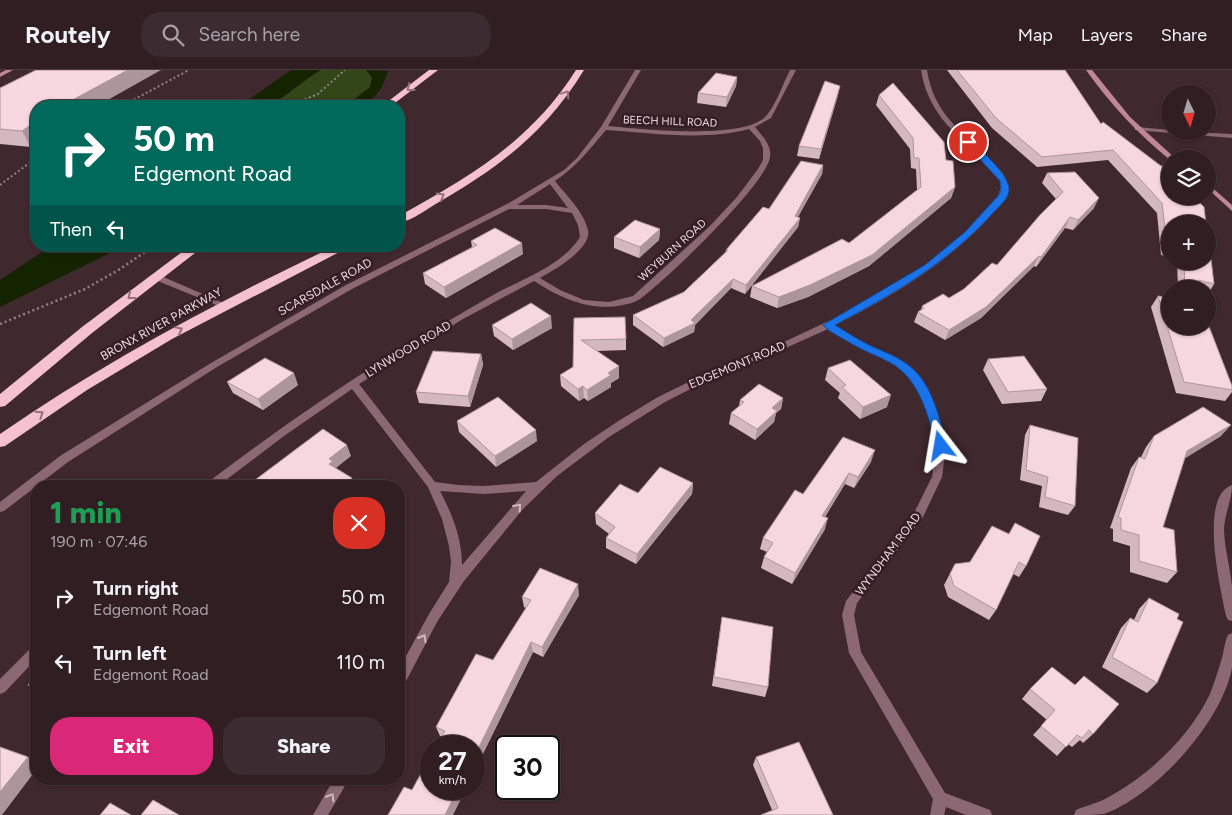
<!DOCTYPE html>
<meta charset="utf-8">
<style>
:root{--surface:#301e23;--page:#3c2b30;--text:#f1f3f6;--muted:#a8a2a6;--line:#4b3c41;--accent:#db2777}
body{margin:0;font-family:Figtree,sans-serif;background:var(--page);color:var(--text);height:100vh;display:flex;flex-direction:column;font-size:19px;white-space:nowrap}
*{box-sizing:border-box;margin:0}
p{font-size:16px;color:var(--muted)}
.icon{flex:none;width:28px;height:28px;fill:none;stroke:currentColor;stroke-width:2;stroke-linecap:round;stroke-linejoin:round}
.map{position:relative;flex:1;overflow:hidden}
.sheet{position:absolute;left:30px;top:410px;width:375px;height:305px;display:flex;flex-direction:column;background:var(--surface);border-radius:20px;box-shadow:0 1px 4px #0004,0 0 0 1px var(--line)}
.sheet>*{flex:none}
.hud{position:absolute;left:30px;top:30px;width:375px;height:152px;border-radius:20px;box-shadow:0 1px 4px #0004,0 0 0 1px var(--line);background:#00695c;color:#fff;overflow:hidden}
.needle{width:32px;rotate:175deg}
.fabs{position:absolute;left:1161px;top:15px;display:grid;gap:10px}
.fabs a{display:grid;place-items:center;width:55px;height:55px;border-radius:50%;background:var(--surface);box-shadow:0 1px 4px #0004,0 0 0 1px var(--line);font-size:25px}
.speed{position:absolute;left:420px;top:665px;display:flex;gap:10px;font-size:25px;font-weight:700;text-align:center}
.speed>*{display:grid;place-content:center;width:65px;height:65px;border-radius:50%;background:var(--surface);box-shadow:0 1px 4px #0004,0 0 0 1px var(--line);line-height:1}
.speed small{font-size:12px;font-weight:400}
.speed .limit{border:2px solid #111;border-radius:8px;background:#fff;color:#111}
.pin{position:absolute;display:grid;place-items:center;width:42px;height:42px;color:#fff;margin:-21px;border:2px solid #fff;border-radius:50%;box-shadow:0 1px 5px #0007}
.me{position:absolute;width:55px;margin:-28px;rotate:346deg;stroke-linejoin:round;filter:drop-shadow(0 0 4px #0008)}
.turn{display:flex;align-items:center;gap:18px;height:105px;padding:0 20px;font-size:22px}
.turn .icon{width:65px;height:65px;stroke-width:2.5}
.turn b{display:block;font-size:35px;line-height:42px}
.then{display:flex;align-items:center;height:48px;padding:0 20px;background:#0003;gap:10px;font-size:19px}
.round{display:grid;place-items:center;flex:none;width:52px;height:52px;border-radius:20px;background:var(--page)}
.headline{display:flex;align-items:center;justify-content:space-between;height:85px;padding:0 20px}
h1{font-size:30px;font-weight:800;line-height:38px;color:#1e9e55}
.action{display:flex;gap:10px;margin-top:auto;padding:10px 20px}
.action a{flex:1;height:58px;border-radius:20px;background:var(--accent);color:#fff;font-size:20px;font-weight:800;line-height:58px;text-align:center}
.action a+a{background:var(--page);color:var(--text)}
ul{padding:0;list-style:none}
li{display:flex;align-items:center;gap:15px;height:65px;padding:0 20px}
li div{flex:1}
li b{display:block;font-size:19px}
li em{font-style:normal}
header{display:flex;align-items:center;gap:30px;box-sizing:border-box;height:70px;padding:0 25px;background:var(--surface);border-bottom:1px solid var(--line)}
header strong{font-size:24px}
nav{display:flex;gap:28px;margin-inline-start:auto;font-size:18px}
.search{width:350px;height:45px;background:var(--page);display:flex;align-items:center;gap:12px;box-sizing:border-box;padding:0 18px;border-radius:20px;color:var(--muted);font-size:19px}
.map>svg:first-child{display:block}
.green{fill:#324617}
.water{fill:#142300}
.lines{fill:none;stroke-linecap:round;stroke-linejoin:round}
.path-far1{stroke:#958186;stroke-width:2;stroke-dasharray:2 2.5;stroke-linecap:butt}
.path{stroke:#958186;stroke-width:2.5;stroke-dasharray:2 3;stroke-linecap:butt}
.lane{fill:#8b6873;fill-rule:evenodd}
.street{fill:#8b6873;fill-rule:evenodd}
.secondary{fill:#bf8698;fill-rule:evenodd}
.highway{fill:#f5c0d0;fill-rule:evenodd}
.wall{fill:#d4b8c0}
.shaded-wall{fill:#ac969c}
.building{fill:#f6d6df;stroke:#ac969c}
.oneway{stroke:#956f7b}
.oneway2{stroke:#cfb9bf}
.route{fill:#1a73e8;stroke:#114b97}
.labels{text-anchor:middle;stroke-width:5;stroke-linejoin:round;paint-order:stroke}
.far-street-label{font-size:11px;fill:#ecdce0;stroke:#351e26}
.street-label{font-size:12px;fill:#ecdce0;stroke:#351e26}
</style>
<header>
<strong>Routely</strong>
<div class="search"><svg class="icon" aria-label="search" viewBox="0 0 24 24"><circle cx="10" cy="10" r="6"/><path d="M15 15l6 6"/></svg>Search here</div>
<nav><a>Map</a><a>Layers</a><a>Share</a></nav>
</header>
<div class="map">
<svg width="1232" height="745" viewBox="0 0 1232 745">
<rect width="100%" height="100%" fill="#40282f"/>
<path class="green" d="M321,0H366L372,7L370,17L346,36H265L285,26L293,18Z"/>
<path class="water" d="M291,0H321C302,10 282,32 264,36C257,38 247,36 240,36Z
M366,0L388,1C384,15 376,29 362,36C358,38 350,36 346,36L370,17L372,7Z
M56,176H124L0,237V210L42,182Z"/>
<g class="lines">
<path class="path-far1" d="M122,36L189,0
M288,36L318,24L345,0
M0,115L36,88"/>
<path class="path" d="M0,254L85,219L120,199L154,176"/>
<path class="lane" d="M153,205H159L228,235L227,237H221L153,209Z"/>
<path class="street" d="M635,0H641L608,56C640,59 747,71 767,45C777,32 783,14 790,0H796L771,48L755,57C762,66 772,75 770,87C767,114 666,210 640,229C636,232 628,234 623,235C591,242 560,228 534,211L463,249L359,314L435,412L458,415L484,416L536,412L584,374L620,350L658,327L707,303L784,272L835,248L910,206L956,172L985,143L997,129L1001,117V111C970,72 929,53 921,0H927C934,44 959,58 988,88C994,94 1005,103 1007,111C1012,125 995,141 987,150C944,195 890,228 835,255L867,275L897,288L913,300L927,318L939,348L946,376L942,407L923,447L857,533L854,545L861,582L945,723L990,740L992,745H966L946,737L944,745H930L933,729L849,583L842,545L846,531L915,441L932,407L936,376L929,348L918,319L907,304L891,292L861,279L828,259L790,276L714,307L665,332L609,367L557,406L522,440L464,511L437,552L404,615L399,617V599L429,544L449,512L451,492L449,476L442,449L428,417L352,319L284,366L218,416H206L207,413C265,369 324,327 385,289C420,267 457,246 493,225C522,209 562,196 580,167L578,155L572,143L546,139H509L352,219L217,297L68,392L4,441L0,442V432L60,386L211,293L346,215L509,133L564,100L577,88L601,57ZM749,59L760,71L763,78V90L758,99L737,127L709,157L633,226L609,232L584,230L560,220L540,208C554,200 592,179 588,160C584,142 566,125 555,111C576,97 590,79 606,60C652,63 704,71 749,59ZM550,114L568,138L546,135H517ZM440,421L484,424L526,421L462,495C462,468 452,444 440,421Z
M1137,57L1170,60V61L1232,64V68L1135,60L1134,59Z
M1232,415C1232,431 1224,444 1224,461C1225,480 1230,497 1232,516C1232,527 1232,540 1232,551L1228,550L1226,546C1221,521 1198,426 1232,415Z
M1232,563C1232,575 1232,587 1232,598C1222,652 1155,726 1104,744C1096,745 1083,745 1074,745L1076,740C1085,736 1095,734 1105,729C1147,707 1189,668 1210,624C1214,613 1218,602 1221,591C1224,583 1224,573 1228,565Z
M36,575V589L5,622L0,624V609L32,577Z
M334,709H349L328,745H313Z"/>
<path class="secondary" d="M6,0H13L0,7V3Z
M1086,0H1092L1130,47L1176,89L1170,90C1138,64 1110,34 1086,0Z
M1208,114L1232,135V141L1208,119Z"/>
<path class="highway" d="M429,0H438L391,36H382Z
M576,0H584C546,62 501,96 439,132C427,139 413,150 399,153V146C471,106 531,71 576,0Z
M190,176H204L92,263L5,336L0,337V324L82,257Z
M335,176H351L172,269L87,320L5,376L0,377V364C106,291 219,231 335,176Z"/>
</g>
<path class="wall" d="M947,0H1065L1101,54L1161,96L1170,154V187L1161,185L1157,143L1108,90L1037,97L992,58Z
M737,7L736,16L726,37L697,33L698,23Z
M0,18L97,36H36L31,77L0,74Z
M838,25L819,89L797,86L799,76Z
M879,25L946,90L955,117L951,128L869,196L808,227L777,238L750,227L752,216L849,173L917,120L916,99L911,98L910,79L876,35Z
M823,95L822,104L798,147L800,148L798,157L745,224L731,218L695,255L694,262L663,277L633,255V245L684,222L725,183L726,180L769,139Z
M1047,103L1094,138L1073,160L1065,158L1036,197L1034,196L981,248L945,270L914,252L918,242L921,240L922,236L949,228L964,219L997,195L1056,129L1042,113Z
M660,159L659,170L639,188L614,178V167Z
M471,171L523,184L446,228L425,214L423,203L472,177Z
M1177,191H1208L1214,214L1208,224V219H1178Z
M1158,226L1208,256V236L1213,251L1209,257L1232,316V322L1225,331L1176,323L1151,237Z
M574,248L626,269V280L597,281L619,296V308L611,313V317L588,331L584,328L579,331L561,316L560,305L573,297Z
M492,255L552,258L513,280L494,266Z
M481,284L483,295L470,337L419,333L416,322Z
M988,289L1047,319L1041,331L1002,334L983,300Z
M828,298L887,337L860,349L838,328L840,323L825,310Z
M227,312L298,315L263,340L233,323Z
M783,328L781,339L776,343L774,352L755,370L729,354L731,343L739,336L740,330Z
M457,351L537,371L496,397L459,362Z
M1030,355L1075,436L1068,445L1039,437L1042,416L1020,410L1025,365Z
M1154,366H1221L1185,388L1163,457L1177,502L1167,513L1130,502V476L1113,471V459L1110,458L1131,398L1139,387H1141L1146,377Z
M871,392L854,418L845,414L825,447V459L792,514L761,498L764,487L767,482L760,479L763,468L803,424Z
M693,413L692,424L636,494L606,478V468L609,464L596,454L595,443L638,423Z
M1009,464L1026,496L1019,507L1013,504L996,540L989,550L948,527L944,515L955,494L970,492Z
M579,525L543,587L533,582L474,702V676L440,666L436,657L493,590L526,538L524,537L522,527Z
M1149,528L1157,613L1147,623L1102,597L1121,558L1130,548L1134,550L1139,539Z
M722,547L768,617L765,627L712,616Z
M1052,597L1093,664L1083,673L1080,670L1072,677L1068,674L1057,686L1033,665L1047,650L1022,629L1030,619Z
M36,605V624L31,620L32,618L28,615Z
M756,687L833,745L772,740L753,695Z"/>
<path class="shaded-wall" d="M128,0H161L97,36H71L69,32Z
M737,7L736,16L726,37L727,27Z
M840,16L838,25L819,89L821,79Z
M66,32L68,36H59Z
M36,51V74L31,77L22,61Z
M823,95L822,104L793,155L795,146Z
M955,117L951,128L869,196L808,227L777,238L779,227Z
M1099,128L1094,138L1073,160L1078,150Z
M1070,147L1065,158L1036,197L1041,187Z
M800,148L798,157L745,224L746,215Z
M660,159L659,170L639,188L640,177Z
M522,173L523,184L446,228L444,217Z
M1039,186L1034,196L981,248L945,270L949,260Z
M733,209L731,218L695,255L694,262L663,277L664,268L691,250Z
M551,246L552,258L513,280L512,269Z
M481,284L483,295L470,337L468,326Z
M619,296V308L611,313V317L588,331L587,320L608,303Z
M294,303L298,315L263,340L258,329Z
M583,316L584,328L579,331L578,319Z
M891,325L887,337L860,349L863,337Z
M783,328L781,339L776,343L774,352L755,370L757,359L772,338Z
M1231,355L1221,366L1179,392L1187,381Z
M536,360L537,371L496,397L495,386Z
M347,375L351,386L336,398L329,394V389Z
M875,380L871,392L854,418L858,407Z
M849,403L845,414L818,457L822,446Z
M352,408L355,416H343Z
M693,413L692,424L636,494L637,484Z
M828,448L825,459L792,514L795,503Z
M578,514L579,525L543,587L542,577Z
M531,572L533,582L474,702V687Z
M28,687L36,693V700L2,745H0V722Z
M458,719H466L453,745H445Z"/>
<path class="building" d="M36,0H128L69,32H66L59,36H36V51L22,61L0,59V18Z
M957,0H1065L1101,54L1103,52L1161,96H1164L1170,103V126H1193L1204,137L1206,154H1170V175H1167L1162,133L1113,80L1042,87L996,48Z
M716,3L737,7L727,27L698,23Z
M825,11L840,16L821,79L799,76Z
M893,13L944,72L946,90L953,91L955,117L872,185L810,215L779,227L752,216L842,169L849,173L921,117L919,88H914L913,68L879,25Z
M801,91L823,95L795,146L800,148L746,215L733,209L691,250L695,253L664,268L633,245L684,222L728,180H726L763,137L769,139Z
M1075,102L1099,128L1078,150L1070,147L1041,187L1039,186L986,237L949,260L918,242L924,238L922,236L943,224L949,228L964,219L992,193L997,195L1040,145L1063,122L1047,103Z
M635,150L660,159L640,177L614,167Z
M495,158L522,173L444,217L423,203L477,175L471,171Z
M1208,164L1214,214L1198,210L1201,219H1185L1184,191H1208Z
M1158,226L1170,228V256H1208V254L1232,316V320L1184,312Z
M531,233L551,246L512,269L492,255Z
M1208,236L1213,251L1208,250Z
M625,247L626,269L581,270L619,296L608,303L611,305L587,320L583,316L578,319L560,305L573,297L574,248Z
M433,281L481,284L468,326L416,322Z
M1024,286L1047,319L1008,322L988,289Z
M265,288L294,303L258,329L227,312Z
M850,290L891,325L863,337L842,317L846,315L828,298Z
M759,314L783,328L772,338L777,341L757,359L731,343L744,332L740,330Z
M498,327L536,360L495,386L457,351Z
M1203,337L1231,355L1187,381L1163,457L1174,460L1177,502L1139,491V465L1121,460V448L1118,447L1139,387L1145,389L1154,366Z
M1030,355L1078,368L1075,436L1045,427L1048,407L1026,400Z
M323,359L347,375L329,389L333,391L329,394L352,408L343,416H247Z
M843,367L875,380L858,407L849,403L822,446L828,448L795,503L764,487L773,473L763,468L795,420L803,424Z
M660,397L693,413L637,484L606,468L615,457L595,443L620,414L638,423Z
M1015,453L1040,466L1026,496L1019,492L996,540L954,516L950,504L955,494L970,492L992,456L1009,464Z
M540,498L578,514L542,577L531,572L474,687V676H436L445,661L436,657L476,584L493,590L531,530L522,527Z
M1149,528L1179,544L1177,549L1183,552L1157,613L1112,587L1130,548L1138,552Z
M722,547L773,557L768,617L714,607Z
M1052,597L1075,615L1084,606L1119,634L1093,664L1089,660L1082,668L1077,665L1066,677L1041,656L1055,640L1030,619Z
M36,605V621L31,620L33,617L28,615Z
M36,636V643L32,642Z
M799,672L833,745H761L778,738L756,687Z
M0,677L28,687L0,722Z
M431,685V719H458L445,745H388L404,717L412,720Z
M153,730L179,745H141Z
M110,733L131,745H100Z"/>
<defs><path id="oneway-chevron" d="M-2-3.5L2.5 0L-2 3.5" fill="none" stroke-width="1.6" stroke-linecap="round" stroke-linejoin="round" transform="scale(1.25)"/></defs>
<g class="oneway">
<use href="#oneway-chevron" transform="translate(410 18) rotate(143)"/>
<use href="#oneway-chevron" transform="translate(566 24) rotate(-56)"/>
<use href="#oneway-chevron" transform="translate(441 126) rotate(-30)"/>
<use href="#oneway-chevron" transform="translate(131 226) rotate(142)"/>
<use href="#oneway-chevron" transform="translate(179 260) rotate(-29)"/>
<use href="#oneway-chevron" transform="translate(40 344) rotate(-34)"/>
</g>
<g class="oneway2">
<use href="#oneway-chevron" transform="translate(518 437) rotate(-48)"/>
<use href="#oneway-chevron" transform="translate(423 568) rotate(-60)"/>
<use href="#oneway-chevron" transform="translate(331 727) rotate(-58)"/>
</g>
<path class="route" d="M965,70H971C981,81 1011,106 1009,121C1008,130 997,138 991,145C946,194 893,224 835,255C846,262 857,269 869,275C884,282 900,287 913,299C933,317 940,350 947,376L941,380L936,376C928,345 920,310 891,293C878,286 864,281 852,274C843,268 830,263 823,255L925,195L965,162L998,126L1001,121L1000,111L965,73Z"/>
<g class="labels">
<g class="far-street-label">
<text transform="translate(670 51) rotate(2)" y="4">BEECH HILL ROAD</text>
<text transform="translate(672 180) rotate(-42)" y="4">WEYBURN ROAD</text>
</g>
<g class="street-label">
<text transform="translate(325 217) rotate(-29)" y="4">SCARSDALE ROAD</text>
<text transform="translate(161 254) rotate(-29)" y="4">BRONX RIVER PARKWAY</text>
<text transform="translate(408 279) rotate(-31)" y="4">LYNWOOD ROAD</text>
<text transform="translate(737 295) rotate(-23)" y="4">EDGEMONT ROAD</text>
<text transform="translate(888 484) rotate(-53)" y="4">WYNDHAM ROAD</text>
</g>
</g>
</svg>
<div class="fabs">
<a><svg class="needle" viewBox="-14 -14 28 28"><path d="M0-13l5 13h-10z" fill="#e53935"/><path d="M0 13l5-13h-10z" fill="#a8a2a6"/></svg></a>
<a><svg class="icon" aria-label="layers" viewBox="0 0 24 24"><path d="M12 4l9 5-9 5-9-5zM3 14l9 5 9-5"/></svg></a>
<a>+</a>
<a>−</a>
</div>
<div class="speed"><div>27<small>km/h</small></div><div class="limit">30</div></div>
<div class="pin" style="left:968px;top:72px;background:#d93025"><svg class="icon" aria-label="arrive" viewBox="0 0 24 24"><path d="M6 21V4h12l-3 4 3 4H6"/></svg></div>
<svg class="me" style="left:941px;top:376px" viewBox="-20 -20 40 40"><path d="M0-17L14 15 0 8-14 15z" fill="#1a73e8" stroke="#fff" stroke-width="4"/></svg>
<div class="hud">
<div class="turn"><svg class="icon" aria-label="right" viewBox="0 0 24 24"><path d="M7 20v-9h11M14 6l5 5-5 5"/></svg><div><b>50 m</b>Edgemont Road</div></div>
<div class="then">Then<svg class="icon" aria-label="left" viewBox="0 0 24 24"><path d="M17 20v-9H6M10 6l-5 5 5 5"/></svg></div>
</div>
<section class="sheet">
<div class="headline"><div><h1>1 min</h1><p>190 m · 07:46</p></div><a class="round" style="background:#d93025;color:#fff"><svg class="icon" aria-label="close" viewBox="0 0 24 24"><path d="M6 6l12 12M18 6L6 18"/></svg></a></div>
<ul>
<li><svg class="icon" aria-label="right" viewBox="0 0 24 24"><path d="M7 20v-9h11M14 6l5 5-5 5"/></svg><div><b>Turn right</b><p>Edgemont Road</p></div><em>50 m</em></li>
<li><svg class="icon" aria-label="left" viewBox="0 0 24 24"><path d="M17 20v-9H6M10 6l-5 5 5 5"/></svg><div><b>Turn left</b><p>Edgemont Road</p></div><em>110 m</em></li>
</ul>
<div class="action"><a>Exit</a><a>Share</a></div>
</section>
</div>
